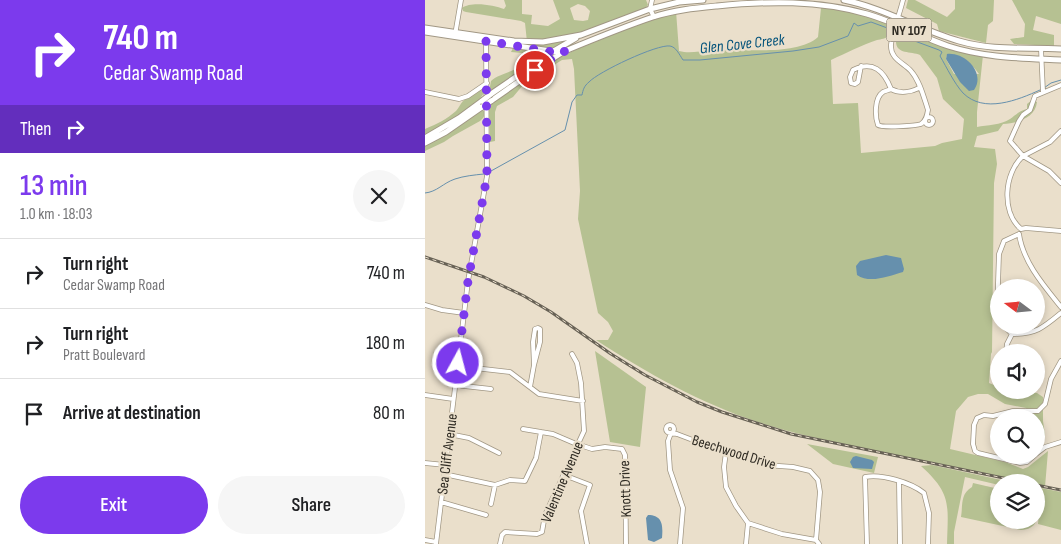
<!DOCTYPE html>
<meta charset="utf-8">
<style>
:root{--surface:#fff;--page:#f6f6f6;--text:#202124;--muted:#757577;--line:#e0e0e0;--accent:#7c3aed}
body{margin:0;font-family:"Sofia Sans Condensed",sans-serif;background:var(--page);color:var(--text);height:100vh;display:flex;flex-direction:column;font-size:19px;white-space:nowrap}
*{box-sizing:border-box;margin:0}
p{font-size:16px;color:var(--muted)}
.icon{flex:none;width:28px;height:28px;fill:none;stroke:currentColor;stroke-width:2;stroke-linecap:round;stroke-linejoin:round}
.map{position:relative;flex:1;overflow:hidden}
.side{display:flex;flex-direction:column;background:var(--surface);width:425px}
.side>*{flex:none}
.banner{background:#7c3aed;color:#fff;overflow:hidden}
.needle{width:32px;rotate:286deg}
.tools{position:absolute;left:565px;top:279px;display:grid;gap:10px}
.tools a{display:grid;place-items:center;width:55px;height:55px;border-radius:50%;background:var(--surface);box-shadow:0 2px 8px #0003;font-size:25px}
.pin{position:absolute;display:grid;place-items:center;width:42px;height:42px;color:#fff;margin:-21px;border:2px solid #fff;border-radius:50%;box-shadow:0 1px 5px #0007}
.me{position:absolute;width:55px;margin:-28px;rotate:7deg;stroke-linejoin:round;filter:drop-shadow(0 0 4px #0008)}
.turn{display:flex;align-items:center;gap:18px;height:105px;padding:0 20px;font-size:22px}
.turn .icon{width:65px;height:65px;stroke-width:2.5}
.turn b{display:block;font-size:35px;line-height:42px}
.then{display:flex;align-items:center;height:48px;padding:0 20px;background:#0003;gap:10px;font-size:19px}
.round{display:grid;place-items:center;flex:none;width:52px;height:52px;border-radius:26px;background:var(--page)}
.head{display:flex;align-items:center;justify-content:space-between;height:85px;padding:0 20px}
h1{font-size:30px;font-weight:600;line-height:38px;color:var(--accent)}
.button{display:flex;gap:10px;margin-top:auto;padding:10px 20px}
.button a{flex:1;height:58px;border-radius:30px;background:var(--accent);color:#fff;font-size:20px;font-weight:600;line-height:58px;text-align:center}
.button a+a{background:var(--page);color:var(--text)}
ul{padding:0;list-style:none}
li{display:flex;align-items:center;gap:15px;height:70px;padding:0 20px;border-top:1px solid var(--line)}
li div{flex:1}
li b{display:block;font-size:19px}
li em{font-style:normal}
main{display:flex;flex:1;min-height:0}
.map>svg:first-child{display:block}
.green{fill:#b6c192;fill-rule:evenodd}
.water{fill:#6690ad}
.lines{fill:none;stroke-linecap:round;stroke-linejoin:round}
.stream{stroke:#6690ad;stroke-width:1}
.minor-casing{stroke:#a19784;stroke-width:5.5}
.major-casing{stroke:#a19784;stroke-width:7}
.minor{stroke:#fff;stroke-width:4}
.major{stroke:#fff;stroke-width:5}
.rail-casing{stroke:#686256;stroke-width:3}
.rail{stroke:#eadfcb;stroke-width:1;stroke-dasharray:4;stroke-linecap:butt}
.major-bridge-casing{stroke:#a19784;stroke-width:7;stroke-linecap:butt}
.major-bridge{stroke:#fff;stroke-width:5}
.route{stroke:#7c3aed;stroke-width:9;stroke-dasharray:0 16.2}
.labels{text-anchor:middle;stroke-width:4.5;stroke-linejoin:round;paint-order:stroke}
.shield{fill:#eadfcb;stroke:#676155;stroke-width:1}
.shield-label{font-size:14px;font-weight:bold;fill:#2f2b23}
.street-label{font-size:15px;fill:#2f2b23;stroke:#eadfcb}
.water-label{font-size:16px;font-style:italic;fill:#04537b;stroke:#eadfcb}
</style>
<main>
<section class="side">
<div class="banner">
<div class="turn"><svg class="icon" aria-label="right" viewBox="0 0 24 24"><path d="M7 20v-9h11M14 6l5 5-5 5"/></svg><div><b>740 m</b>Cedar Swamp Road</div></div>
<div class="then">Then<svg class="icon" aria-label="right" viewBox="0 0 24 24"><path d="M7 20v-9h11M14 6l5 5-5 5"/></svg></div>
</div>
<div class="head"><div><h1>13 min</h1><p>1.0 km · 18:03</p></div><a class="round"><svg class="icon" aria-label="close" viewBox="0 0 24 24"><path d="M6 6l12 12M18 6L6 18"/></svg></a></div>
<ul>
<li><svg class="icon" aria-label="right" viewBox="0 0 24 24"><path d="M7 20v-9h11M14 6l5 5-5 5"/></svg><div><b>Turn right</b><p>Cedar Swamp Road</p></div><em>740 m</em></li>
<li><svg class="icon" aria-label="right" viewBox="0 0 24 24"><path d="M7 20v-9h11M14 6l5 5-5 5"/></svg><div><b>Turn right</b><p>Pratt Boulevard</p></div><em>180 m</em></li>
<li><svg class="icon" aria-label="arrive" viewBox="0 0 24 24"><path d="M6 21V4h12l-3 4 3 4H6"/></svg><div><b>Arrive at destination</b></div><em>80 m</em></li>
</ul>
<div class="button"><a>Exit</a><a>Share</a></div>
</section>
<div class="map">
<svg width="636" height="544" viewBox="0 0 636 544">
<rect width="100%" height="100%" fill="#eadfcb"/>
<path class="green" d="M79,0H97V14L107,15L106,24L123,26L135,19L128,0H221L223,5L220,9L156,35L64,92L66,81C75,73 88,73 97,64V53L86,52L88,48L86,43L102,42L100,23L96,21L41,12L38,11L37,8C46,1 69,5 79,9L81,6ZM153,4L160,6L165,11L163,20L158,21L149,20L145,8Z
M483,0H490L522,17L530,9V0H569L568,21L563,25L561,43L514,31L512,24L481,8Z
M587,0H636V24L611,16L608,30L629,35V46L589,44L585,39L599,37L600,24Z
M397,6C405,7 481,18 463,36C461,39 456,39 452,40C437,45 421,53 406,60L408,104L433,103L436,153L510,146L517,143L537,139L539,119L518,99L512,78L495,55C486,51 470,55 471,40C471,35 473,33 477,30L558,55L552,112V127C562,125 576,125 585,119C591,115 594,111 602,109V104L607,100L612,102C610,119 591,123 578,124L573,131L552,136L549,147L570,149L572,164L569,183L567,352L566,354L564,383L574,387V390L612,393L618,397V421L620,435L615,445L611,444V418L605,417L601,408L580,404L563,394H553L543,397L531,411L525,449L580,462L598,469L603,467L623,451L620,487L611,485V482H599C537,470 475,457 413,443C386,437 359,431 333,422C275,403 222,373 171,340H183L188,331L183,322L173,313L153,219L155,191L149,69L147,59L137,60L108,78L98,85L88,97L72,106L70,112V141L65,142L64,107C116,57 184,35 251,11L254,51C265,54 274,51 285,50C313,48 371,57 393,37L396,8ZM525,54C538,56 546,63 554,74H529L521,59L522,55Z
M57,88L59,93L51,104L40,112L0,135V129C12,124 22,119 31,111C34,108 35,104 38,101C44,96 51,96 54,89Z
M57,110L61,112L58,118L55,121L28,136L19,142L0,151V145L19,136Z
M170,351L221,387L215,447L185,442Z
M382,444L453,457L449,473L408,464Z
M507,465L581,481L589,482H574V485L540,477L529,532V544H522C523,505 527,494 496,466Z
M548,483L574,489V520H611V497L614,498C612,513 616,529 596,530L536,517C538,505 535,494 547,487Z
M611,487L636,492V530L613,524L616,494L611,493Z"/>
<path class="water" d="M522,54C540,52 561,73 549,90L544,91L535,82L521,59Z
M461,255L476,258L479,269L478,272C464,276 445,284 432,275L431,266L435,261Z
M431,456L447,460L449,462L447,469L428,468L425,462L428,457Z
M223,515C238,515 238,526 237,538L229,542L223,540L221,518Z"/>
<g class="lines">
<path class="stream" d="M487,40L514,50L517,52L515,56C522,68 529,83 538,93C559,114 593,100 615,90
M619,88L626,83L636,80
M66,171L140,130L147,102L152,95H157C158,90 159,86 164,82C173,72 232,44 245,46C251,47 254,54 258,60H275L368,51L394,47L423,36L429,23L433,26L446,22L465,29
M0,193C12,192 18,183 30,179C39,176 49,175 59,174"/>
<defs>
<path id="minor" d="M227,0L225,9L229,17
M478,0C475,13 467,33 466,45C465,59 479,63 486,71C495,81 499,98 503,110C502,116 501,121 496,124C491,126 457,128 453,125C450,117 449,98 458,92C460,91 464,90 466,89C475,94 486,92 494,88
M30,35L36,0
M616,49L618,92
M436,66L433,82L430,84L426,83L425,77L428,70C448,60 459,71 466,89
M0,92L34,99L43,96L62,83
M500 121a4 4 0 1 1 8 0a4 4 0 1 1-8 0Z
M598,156L624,171L636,183
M598,156L625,142L636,131
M596,229C576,212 579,173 598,156L585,141L594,121L598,115L605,110L610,96L636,85
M596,229L601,228L636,231
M594,234C598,262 619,286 636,307
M0,305L17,310L39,313
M574,318L572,312L574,254L579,241L594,234
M578,325L587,334C611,334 618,328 636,313
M113,328L115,329V342L109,365L108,342L110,329Z
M581,352L582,344L587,334
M32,366L85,372L114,394L158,401
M30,385L66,389
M105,387L109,365
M0,395L28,399
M241 429a4 4 0 1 1 8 0a4 4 0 1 1-8 0Z
M98,429L128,434L149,443L167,449L180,447L197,449L200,455L201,544
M24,434L44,438L74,453
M301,452L299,467L301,487L311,506L323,523L321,544
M611,454L620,447L636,442
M610,455L602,462L595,463L553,453L550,451L548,444L549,425L552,418L559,415L568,416L588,411H613L620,404L626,379L636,361
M0,463L20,465
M19,474L70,485L85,480L100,481L111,458L116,432
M139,475L165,485L156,511L162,544
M474,482L475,544
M16,502L61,515
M66,504L70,485
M323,523L357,534L391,540
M0,540L11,542
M11,544L43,281L62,176L61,40
M75,544L77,535L80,532L112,534L117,532L120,515L159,431L156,383L152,363L147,354
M255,544L258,508L245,470L243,441L246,433L252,434L294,450L316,455L340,465L368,467L385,471L393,480L395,492L391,540L394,544
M442,544L440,477C457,474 485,482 499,493L504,513L503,544"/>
<path id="major" d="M419,0C459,8 495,30 534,41C568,51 601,47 636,49
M0,28L89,41L118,42L156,35L225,9L254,2L278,0
M0,32L132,52L140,51C169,39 198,27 228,17C249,10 271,8 292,6C343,1 393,0 442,14C470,22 496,37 523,46C560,58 598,58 636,60
M66,94L127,52L151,38
M66,101L110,70L138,52
M0,138L34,118L57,101
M0,143L21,132L57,107"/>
</defs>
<use href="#minor" class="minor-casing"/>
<use href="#major" class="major-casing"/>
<use href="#minor" class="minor"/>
<use href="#major" class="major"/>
<defs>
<path id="rail" d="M0,257L59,277L99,296L126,312L186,354L220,375L272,402L297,412L366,434L598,482
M611,485L636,490"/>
</defs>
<use href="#rail" class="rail-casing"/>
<use href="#rail" class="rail"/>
<defs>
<path id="major-bridge" d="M57,101L66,94
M57,107L66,101"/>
</defs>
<use href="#major-bridge" class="major-bridge-casing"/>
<use href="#major-bridge" class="major-bridge"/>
</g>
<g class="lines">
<path class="route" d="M33,363L43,281L62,176L61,41L127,52L140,51L110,70"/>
</g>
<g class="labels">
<rect class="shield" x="461.5" y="18.5" width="45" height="23" rx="4"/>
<g class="shield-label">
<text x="484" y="35">NY 107</text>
</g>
<g class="street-label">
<text transform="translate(309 452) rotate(17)" y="5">Beechwood Drive</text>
<text transform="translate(22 454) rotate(-83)" y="5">Sea Cliff Avenue</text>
<text transform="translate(137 482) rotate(-67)" y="5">Valentine Avenue</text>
<text transform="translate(200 489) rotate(-92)" y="5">Knott Drive</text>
</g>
<g class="water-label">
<text transform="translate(317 43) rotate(-6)" y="6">Glen Cove Creek</text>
</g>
</g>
</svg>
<div class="tools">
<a><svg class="needle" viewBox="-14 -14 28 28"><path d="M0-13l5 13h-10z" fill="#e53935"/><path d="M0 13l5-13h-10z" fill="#757577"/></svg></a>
<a><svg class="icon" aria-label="sound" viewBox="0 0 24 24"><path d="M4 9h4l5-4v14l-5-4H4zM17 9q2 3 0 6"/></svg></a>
<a><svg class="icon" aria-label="search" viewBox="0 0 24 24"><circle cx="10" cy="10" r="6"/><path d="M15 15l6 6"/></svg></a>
<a><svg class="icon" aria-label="layers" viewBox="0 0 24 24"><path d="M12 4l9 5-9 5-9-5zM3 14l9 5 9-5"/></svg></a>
</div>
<div class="pin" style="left:110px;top:70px;background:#d93025"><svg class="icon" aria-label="arrive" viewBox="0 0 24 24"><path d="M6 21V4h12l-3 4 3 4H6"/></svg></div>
<svg class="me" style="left:33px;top:363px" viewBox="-20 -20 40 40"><circle r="17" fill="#7c3aed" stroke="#fff" stroke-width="3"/><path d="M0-11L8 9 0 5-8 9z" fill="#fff"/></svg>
</div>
</main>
